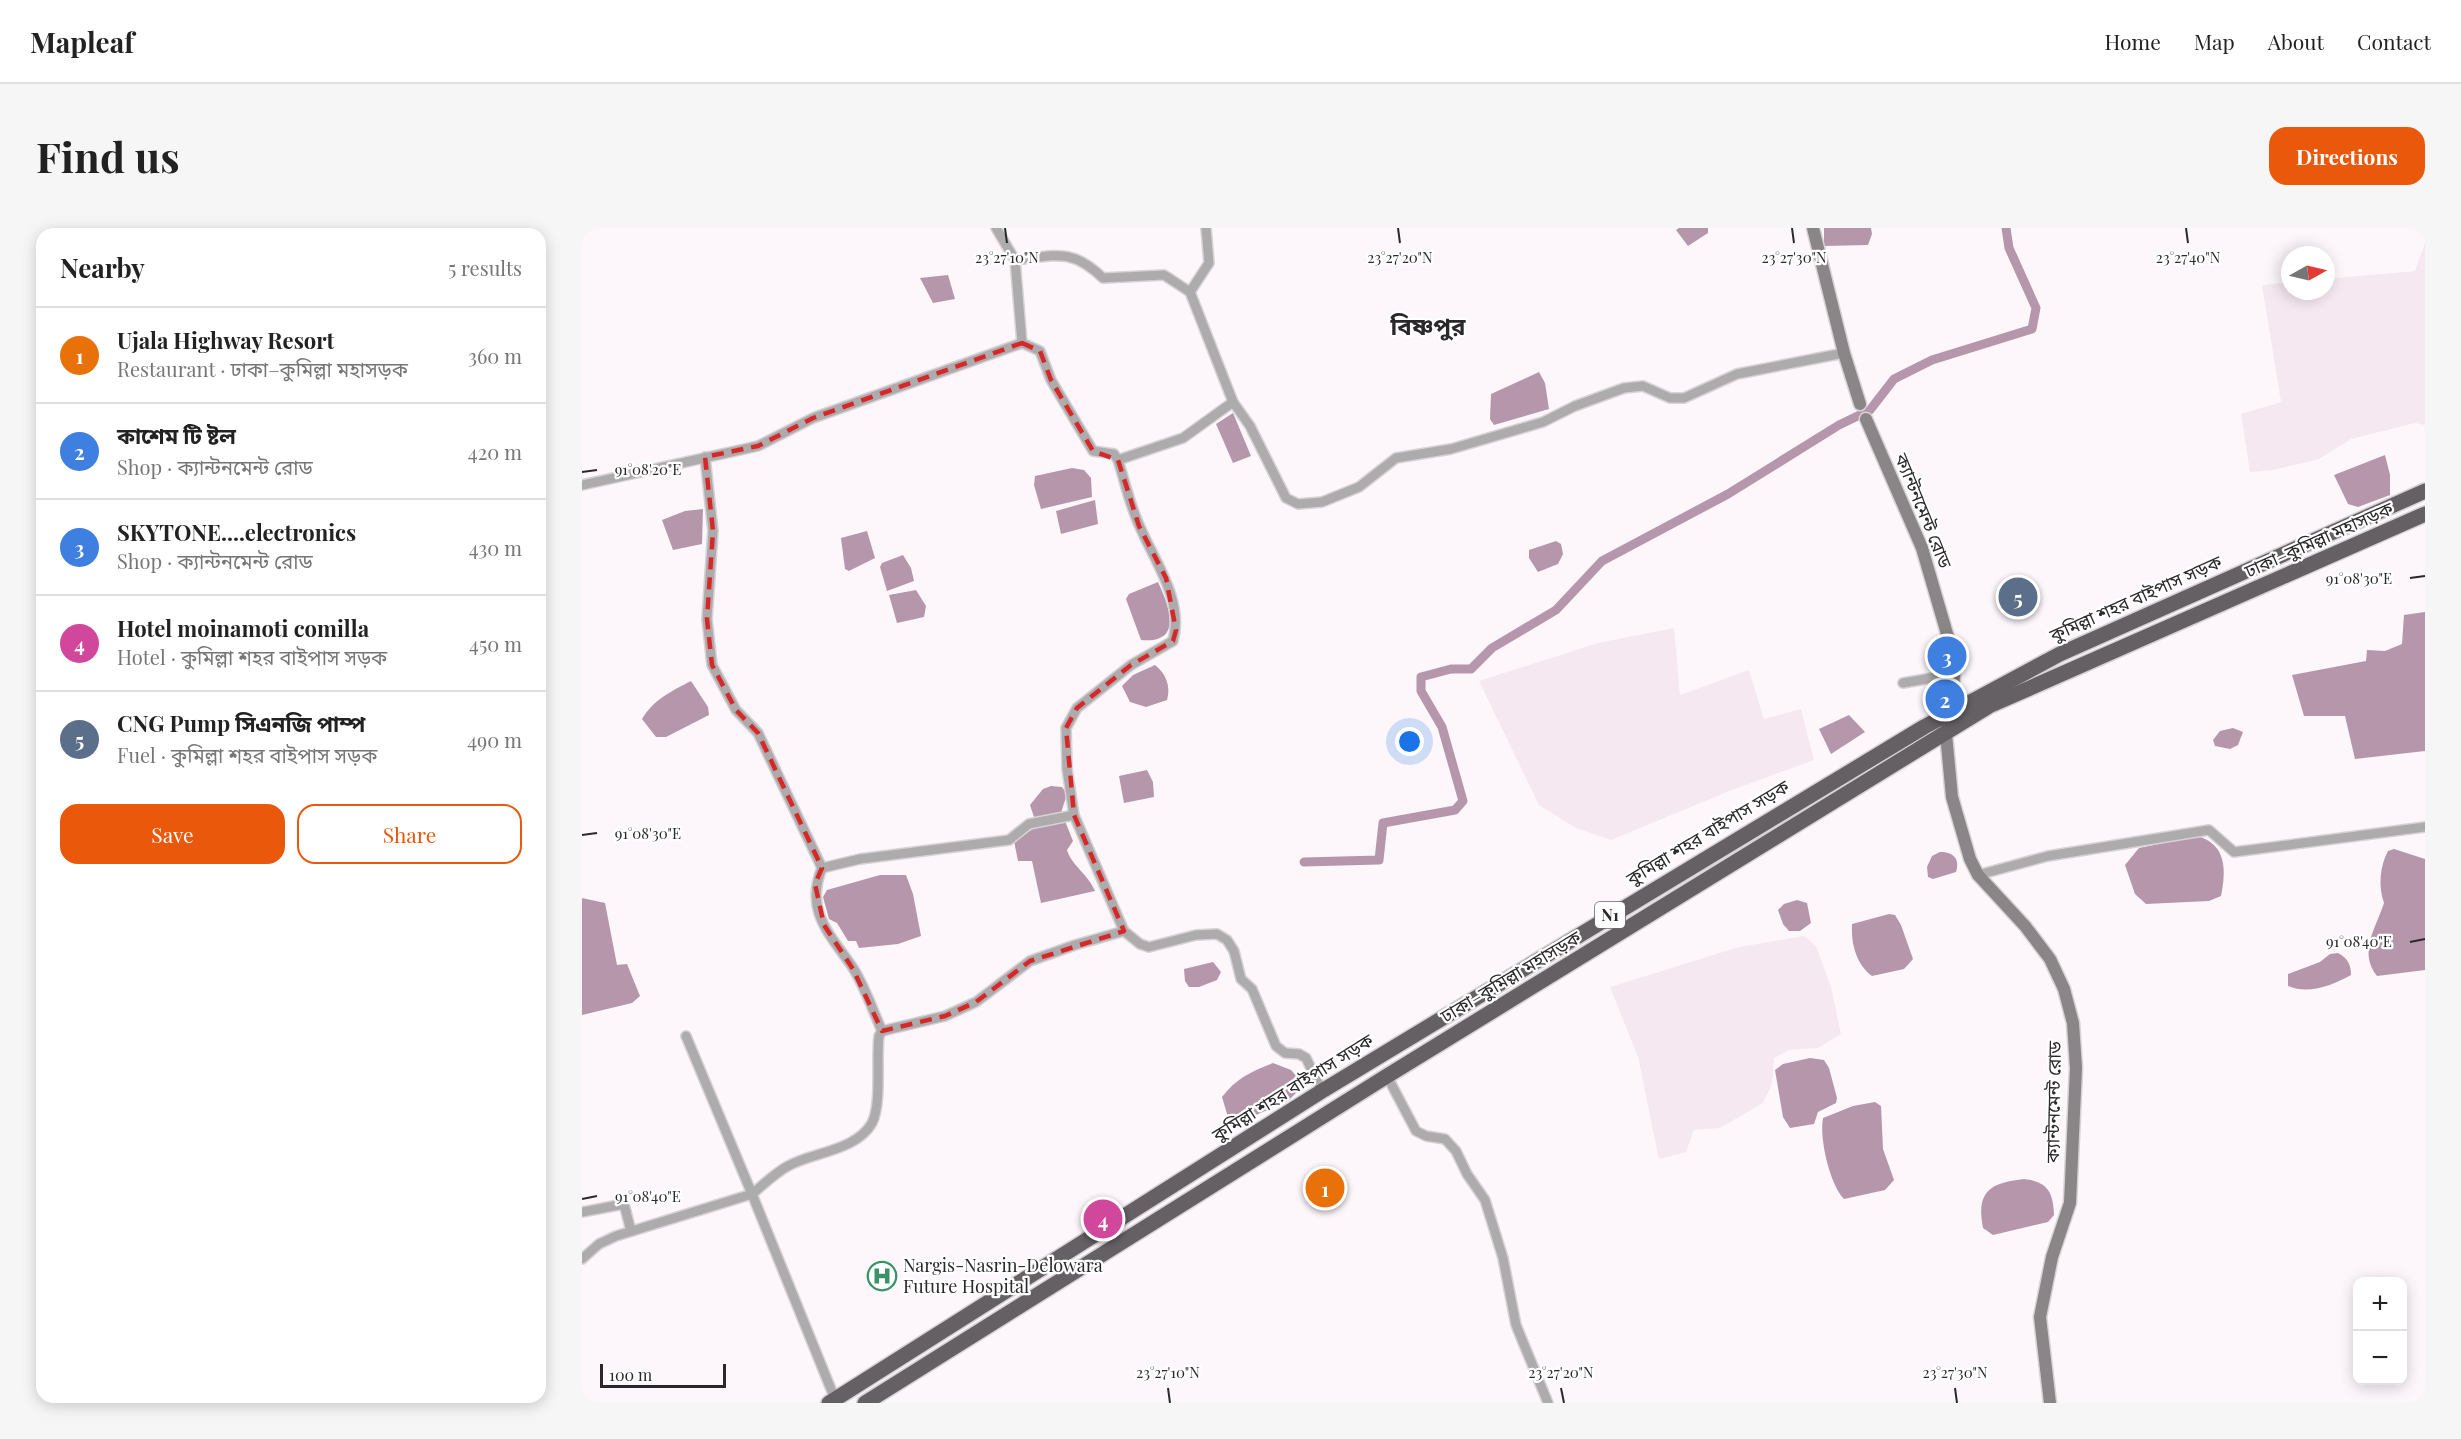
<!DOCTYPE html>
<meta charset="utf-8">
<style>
:root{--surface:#fff;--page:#f6f6f6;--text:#222;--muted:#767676;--line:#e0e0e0;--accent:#ea580c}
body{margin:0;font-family:"Playfair Display","Noto Sans Bengali",serif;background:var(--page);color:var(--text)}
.controls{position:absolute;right:18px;bottom:18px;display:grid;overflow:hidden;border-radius:12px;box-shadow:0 3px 15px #0003}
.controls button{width:54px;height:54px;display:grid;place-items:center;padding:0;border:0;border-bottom:2px solid var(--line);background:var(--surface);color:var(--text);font:30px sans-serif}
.compass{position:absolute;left:1699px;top:18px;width:54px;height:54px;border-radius:50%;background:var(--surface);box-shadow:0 3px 15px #0003;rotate:82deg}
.scale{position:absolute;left:18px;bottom:15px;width:126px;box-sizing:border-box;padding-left:6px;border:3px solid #2a282a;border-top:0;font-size:16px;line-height:21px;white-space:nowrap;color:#2a282a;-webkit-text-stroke:4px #fff;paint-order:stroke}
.you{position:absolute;left:828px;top:514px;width:21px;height:21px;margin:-15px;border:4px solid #fff;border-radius:50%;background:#1a73e8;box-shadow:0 0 0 9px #1a73e833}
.badge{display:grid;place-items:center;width:39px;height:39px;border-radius:50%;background:var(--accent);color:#fff;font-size:20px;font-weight:700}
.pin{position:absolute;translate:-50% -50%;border:3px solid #fff;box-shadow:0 2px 6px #0006}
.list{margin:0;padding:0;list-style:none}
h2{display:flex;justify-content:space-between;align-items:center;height:78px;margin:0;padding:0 24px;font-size:26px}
h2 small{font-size:20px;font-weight:400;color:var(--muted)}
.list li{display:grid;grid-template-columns:39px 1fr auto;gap:18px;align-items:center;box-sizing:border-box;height:96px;padding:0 24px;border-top:2px solid var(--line)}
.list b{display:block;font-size:22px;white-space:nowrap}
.list p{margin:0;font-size:20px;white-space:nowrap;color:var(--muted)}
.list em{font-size:20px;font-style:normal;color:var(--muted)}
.actions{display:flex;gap:12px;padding:18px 24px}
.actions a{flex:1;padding:14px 0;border:2px solid var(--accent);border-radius:18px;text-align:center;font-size:21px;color:var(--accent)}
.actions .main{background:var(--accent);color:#fff}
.map{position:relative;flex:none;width:1843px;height:1175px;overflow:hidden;border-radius:18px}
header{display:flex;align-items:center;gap:36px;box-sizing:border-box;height:84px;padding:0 30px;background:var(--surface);border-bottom:2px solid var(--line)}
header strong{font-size:28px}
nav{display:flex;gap:33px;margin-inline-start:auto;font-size:21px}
.intro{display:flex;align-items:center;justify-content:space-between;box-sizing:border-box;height:144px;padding:0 36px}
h1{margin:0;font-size:42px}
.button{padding:15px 27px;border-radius:18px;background:var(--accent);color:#fff;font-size:21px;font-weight:700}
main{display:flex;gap:36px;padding:0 36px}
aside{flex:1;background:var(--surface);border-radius:18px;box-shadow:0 3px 15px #0003}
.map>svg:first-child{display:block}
.built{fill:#f5e8f0}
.water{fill:#b596ab}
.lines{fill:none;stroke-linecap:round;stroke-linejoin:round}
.canal{stroke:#b596ab;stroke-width:9}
.minor-casing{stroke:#d7d2d5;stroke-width:12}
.secondary-casing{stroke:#d7d2d5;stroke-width:15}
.trunk-casing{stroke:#d7d2d5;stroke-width:18}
.minor{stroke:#aeabad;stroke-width:9}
.secondary{stroke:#8a8688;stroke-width:12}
.trunk{stroke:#656063;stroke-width:15}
.marked{fill:none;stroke:#d62828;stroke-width:4.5;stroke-dasharray:12 8;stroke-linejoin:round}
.ticks{fill:none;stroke:#2a282a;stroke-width:2}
.labels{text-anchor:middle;stroke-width:4.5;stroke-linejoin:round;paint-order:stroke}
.shield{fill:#fff;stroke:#6a686a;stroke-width:1.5}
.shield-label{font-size:16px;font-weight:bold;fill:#2a282a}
.street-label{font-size:18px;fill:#2a282a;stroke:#fff}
.poi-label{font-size:18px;fill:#2a282a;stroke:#fff;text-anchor:start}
.district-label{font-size:24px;font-weight:bold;fill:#2a282a;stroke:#fff}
.ticks-label{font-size:15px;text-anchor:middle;fill:#2a282a;stroke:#fff;stroke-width:4.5;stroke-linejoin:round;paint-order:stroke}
</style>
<header>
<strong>Mapleaf</strong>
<nav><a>Home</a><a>Map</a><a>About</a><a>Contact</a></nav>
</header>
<div class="intro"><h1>Find us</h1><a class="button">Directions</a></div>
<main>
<aside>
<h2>Nearby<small>5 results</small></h2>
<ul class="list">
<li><span class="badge" style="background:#e8710a">1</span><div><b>Ujala Highway Resort</b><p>Restaurant · ঢাকা–কুমিল্লা মহাসড়ক</p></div><em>360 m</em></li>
<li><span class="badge" style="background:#3f7fe0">2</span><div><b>কাশেম টি ষ্টল</b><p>Shop · ক্যান্টনমেন্ট রোড</p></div><em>420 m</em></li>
<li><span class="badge" style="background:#3f7fe0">3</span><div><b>SKYTONE....electronics</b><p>Shop · ক্যান্টনমেন্ট রোড</p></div><em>430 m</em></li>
<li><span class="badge" style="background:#d1479c">4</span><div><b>Hotel moinamoti comilla</b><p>Hotel · কুমিল্লা শহর বাইপাস সড়ক</p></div><em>450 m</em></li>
<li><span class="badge" style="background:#5c6f8a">5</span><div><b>CNG Pump সিএনজি পাম্প</b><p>Fuel · কুমিল্লা শহর বাইপাস সড়ক</p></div><em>490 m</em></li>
</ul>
<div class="actions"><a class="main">Save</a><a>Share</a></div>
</aside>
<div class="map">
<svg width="1843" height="1175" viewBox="0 0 1843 1175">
<rect width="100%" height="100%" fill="#fdf7fb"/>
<g class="built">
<path d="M1843 15V197L1833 195 1769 211 1737 231 1691 242 1668 244 1659 186 1699 174 1680 57 1708 54V63H1744V51L1833 43Z"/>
<path d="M1092 400 1098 467 1167 442 1182 491 1219 481 1232 532 1145 564 1029 612 994 600 957 577 897 453 1016 415Z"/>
<path d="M1222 708 1234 718 1249 759 1259 806 1236 820 1206 822 1192 830 1190 856 1181 875 1138 900 1112 902 1104 924 1077 931 1056 829 1028 759 1157 719Z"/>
</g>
<g class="water">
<path d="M1097 0H1126V5L1106 18 1094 2Z"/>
<path d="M1242 0H1289L1290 6 1286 17 1242 18Z"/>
<path d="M366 47 373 71 351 75 338 50Z"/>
<path d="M957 144 963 155 967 181 912 197 908 191 909 166Z"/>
<path d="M651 185 669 228 651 235 634 196Z"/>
<path d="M1803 227 1808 247V267L1776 279 1766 276 1752 247Z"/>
<path d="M490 240 502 242 509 250 510 269 459 281 452 257 453 248Z"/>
<path d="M513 272 516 296 479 306 474 283Z"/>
<path d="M121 281 120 316 91 322 80 292 103 283Z"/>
<path d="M285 303 293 330 267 343 263 341 259 310Z"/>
<path d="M974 313 979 316 981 326 976 336 956 344 947 330V322Z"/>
<path d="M321 327 329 340 332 353 305 363 298 339 300 335Z"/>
<path d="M576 354C587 378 602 416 559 412L544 371 547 366Z"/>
<path d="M334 362 344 378 342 389 315 395 307 367Z"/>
<path d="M1843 384V523L1773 531 1763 488H1722L1710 447 1784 433 1785 422 1803 423 1820 416 1822 387Z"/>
<path d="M573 437C584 446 589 458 585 472L564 479 548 474 540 458 551 447Z"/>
<path d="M109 453 126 479 127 487 84 509H74L60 491C72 471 90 463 109 453Z"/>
<path d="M1267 487 1283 504 1249 526 1237 501Z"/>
<path d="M1651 500 1661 504 1656 517 1648 521 1633 518 1631 512 1638 503Z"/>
<path d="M565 542 571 554 572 569 542 575 537 548Z"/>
<path d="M469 558 480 559 485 566 479 585 452 589 448 577 461 561Z"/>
<path d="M483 593 491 613 485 622C490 638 506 646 513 663L459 675 450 633H436L432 613 457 597Z"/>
<path d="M1616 608C1645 617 1644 643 1639 668L1627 673 1564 676 1553 666 1543 637 1557 620Z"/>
<path d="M1812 621 1843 631V742L1795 748C1776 724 1794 700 1802 675 1796 658 1798 638 1806 623Z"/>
<path d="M1358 624C1372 624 1378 631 1374 644L1351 651 1346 649 1345 639 1350 628Z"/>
<path d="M298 647H324L331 666 339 708 316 716 277 720 274 713H266L255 695 247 691 241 669 245 662Z"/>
<path d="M0 670 23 675 35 737 45 736 58 768 50 775 0 787Z"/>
<path d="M1215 672 1225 675 1229 695 1218 703H1207L1201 696 1196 682 1202 676Z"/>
<path d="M1307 686 1313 687 1319 697 1331 731 1322 741 1290 748C1274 736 1269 716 1270 696Z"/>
<path d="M1756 725C1766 730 1769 737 1769 747 1751 757 1727 767 1706 758V746L1738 734 1748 726Z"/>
<path d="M631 734 639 744 635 752 617 759H607L603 753 602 741Z"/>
<path d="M1228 830 1242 832 1247 840 1255 870 1254 875 1236 884 1232 896 1208 900 1201 889 1193 842 1201 836Z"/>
<path d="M691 835 709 842 717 851 716 863 706 873 660 893 646 889 640 869C653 851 670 843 691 835Z"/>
<path d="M1293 874 1299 878 1301 921 1312 952 1303 962 1262 971C1248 957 1237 910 1241 890L1271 878Z"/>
<path d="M1442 951C1466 954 1471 964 1472 987L1466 994 1411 1007 1401 1000C1394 964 1407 955 1442 951Z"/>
</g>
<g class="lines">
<path class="canal" d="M722 634 797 632 801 595 873 582 881 573 860 499 839 463V449L869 441H889L910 420 974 382 1020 333 1146 266 1257 197 1288 182 1312 151 1350 132 1450 101 1454 80 1427 20 1424 0"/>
<g class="minor-casing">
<g id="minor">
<path d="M414 0 433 32 440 115"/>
<path d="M624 0 627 35 608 64 651 174 668 198 704 270 716 276 740 274 777 259 814 230 869 221 961 194 993 178 1042 160 1061 158 1088 170H1102L1155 146 1262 125"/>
<path d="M433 32C473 28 489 19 521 50L582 47 608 64"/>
<path d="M123 229 131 303 125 391 130 437 154 482 176 505 240 640C222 684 249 707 271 740 283 759 291 783 300 803"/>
<path d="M536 232 601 210 651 174"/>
<path d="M0 257 176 218 231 190 440 115 458 123 469 152 511 223 532 226 536 232C543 254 548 278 558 299 573 334 602 373 591 413L549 437 495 480 484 500 485 541 492 587 542 703 558 716 567 719 614 707 635 706 645 712 652 723 659 751 670 761 694 818 703 825 717 826 724 830 740 863"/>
<path d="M1321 455 1372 446"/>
<path d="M240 640 278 631 427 612 447 596 492 587"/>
<path d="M1396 647 1466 628 1627 602 1652 624 1843 599"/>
<path d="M104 808 170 966C181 957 193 945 206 938 231 924 274 923 290 895 300 875 294 831 297 808L300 803 363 788 394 774 448 733 493 717 542 703"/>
<path d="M805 848 834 903 844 908 863 911 874 923 885 946 903 972 921 1030 934 1097 966 1175"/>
<path d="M0 984 42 976 49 1003"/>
<path d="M0 1031 17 1016 34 1008 170 966 253 1171"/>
</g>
</g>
<g class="secondary-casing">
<g id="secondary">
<path d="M1231 0 1262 125 1278 176"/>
<path d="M1284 191 1340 320 1368 416 1372 446 1370 483 1364 506 1370 569 1388 631 1396 647 1443 698 1468 731 1482 761 1491 795 1494 840 1488 975 1470 1029 1458 1089 1468 1175"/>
</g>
</g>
<g class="trunk-casing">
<g id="trunk">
<path d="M247 1175 740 863 1342 499 1478 426 1843 263"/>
<path d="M283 1175 805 848 1407 478 1843 286"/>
</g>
</g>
<use href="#minor" class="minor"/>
<use href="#secondary" class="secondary"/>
<use href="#trunk" class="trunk"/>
</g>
<path class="marked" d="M440 115 458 123 469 152 511 223 536 232 557 298 584 350 594 402 591 413 549 437 495 480 484 500 492 587 542 703 448 733 394 774 363 788 300 803 271 741 242 697 233 656 240 640 176 505 154 482 130 437 125 391 131 303 123 229 176 218 231 190Z"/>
<path class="ticks" d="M423 0 425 15M816 0 818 15M1210 0 1212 15M1604 0 1606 15M0 244 15 242M1828 350 1843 348M0 607 15 605M1828 714 1843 711M0 971 15 968M586 1160 588 1175M979 1160 982 1175M1373 1160 1375 1175"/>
<defs>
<g id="hospital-ring" transform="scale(1.5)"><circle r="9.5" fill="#fff" stroke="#3b9266" stroke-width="1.5"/><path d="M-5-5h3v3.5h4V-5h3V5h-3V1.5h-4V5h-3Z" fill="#3b9266"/></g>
</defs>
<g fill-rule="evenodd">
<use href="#hospital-ring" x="300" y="1048"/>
</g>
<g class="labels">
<rect class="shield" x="1013" y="674" width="30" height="26" rx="4.5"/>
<g class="shield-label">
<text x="1028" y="693">N1</text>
</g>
<g class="street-label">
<text transform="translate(1341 283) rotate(68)" y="6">ক্যান্টনমেন্ট রোড</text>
<text transform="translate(1737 312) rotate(-24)" y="6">ঢাকা–কুমিল্লা মহাসড়ক</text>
<text transform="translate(1554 371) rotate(-24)" y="6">কুমিল্লা শহর বাইপাস সড়ক</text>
<text transform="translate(1126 605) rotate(-31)" y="6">কুমিল্লা শহর বাইপাস সড়ক</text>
<text transform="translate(929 749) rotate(-31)" y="6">ঢাকা–কুমিল্লা মহাসড়ক</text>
<text transform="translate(711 860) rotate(-32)" y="6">কুমিল্লা শহর বাইপাস সড়ক</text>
<text transform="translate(1472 874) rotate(-89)" y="6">ক্যান্টনমেন্ট রোড</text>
</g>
<g class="poi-label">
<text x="321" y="1044">Nargis-Nasrin-Delowara<tspan x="321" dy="21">Future Hospital</tspan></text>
</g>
<g class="district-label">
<text x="846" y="107">বিষ্ণপুর</text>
</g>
</g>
<g class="ticks-label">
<text x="425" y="35">23°27'10"N</text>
<text x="818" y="35">23°27'20"N</text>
<text x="1212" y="35">23°27'30"N</text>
<text x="1606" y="35">23°27'40"N</text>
<text x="66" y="247">91°08'20"E</text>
<text x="1777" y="356">91°08'30"E</text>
<text x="66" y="611">91°08'30"E</text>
<text x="1777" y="719">91°08'40"E</text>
<text x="66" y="974">91°08'40"E</text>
<text x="586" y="1150">23°27'10"N</text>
<text x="979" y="1150">23°27'20"N</text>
<text x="1373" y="1150">23°27'30"N</text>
</g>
</svg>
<div class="controls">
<button>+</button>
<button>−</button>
</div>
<svg class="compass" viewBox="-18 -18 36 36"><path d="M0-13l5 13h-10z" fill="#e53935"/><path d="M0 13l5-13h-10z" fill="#767676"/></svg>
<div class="scale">100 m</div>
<div class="you"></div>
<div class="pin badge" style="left:743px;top:960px;background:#e8710a">1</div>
<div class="pin badge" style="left:1363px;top:471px;background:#3f7fe0">2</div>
<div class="pin badge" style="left:1365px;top:428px;background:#3f7fe0">3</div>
<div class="pin badge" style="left:521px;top:991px;background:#d1479c">4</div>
<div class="pin badge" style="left:1436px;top:369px;background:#5c6f8a">5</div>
</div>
</main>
